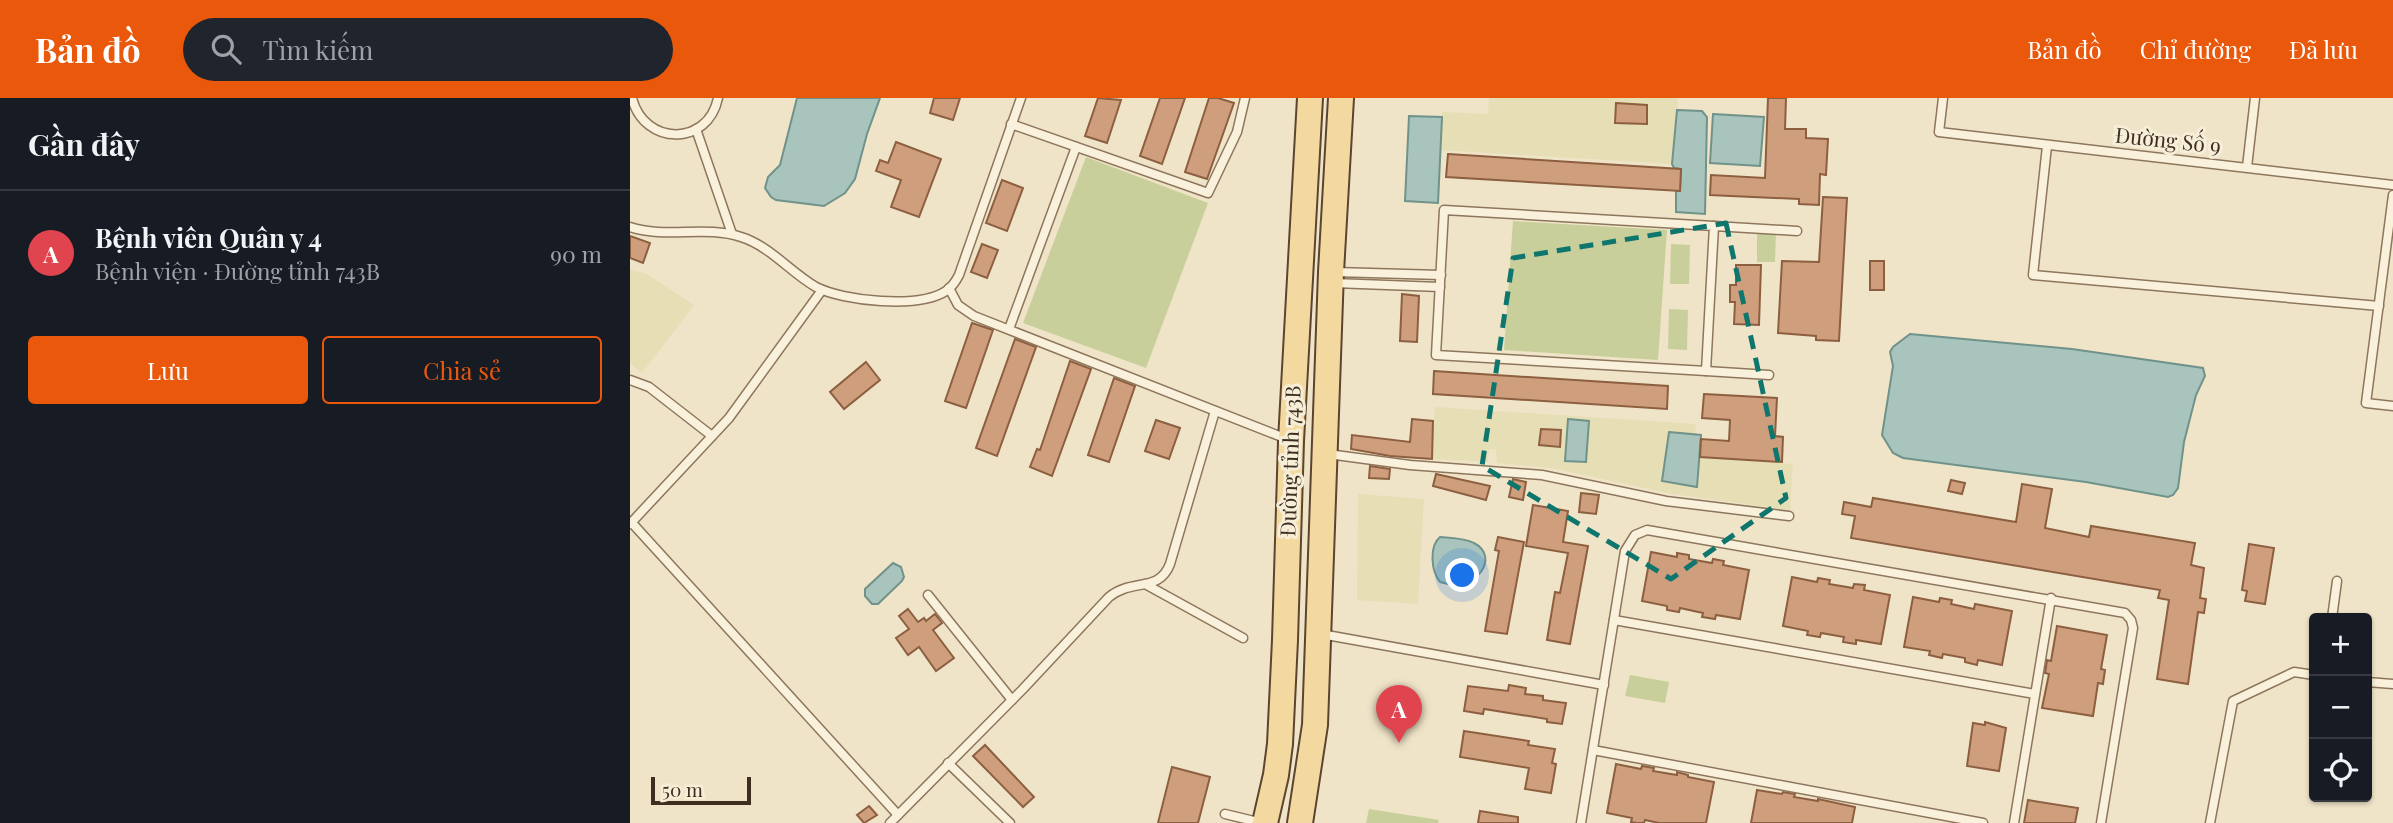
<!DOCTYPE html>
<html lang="vi">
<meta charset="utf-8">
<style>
:root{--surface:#171b24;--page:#20242c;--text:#f1f3f6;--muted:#9ea1a6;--line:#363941;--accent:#ea580c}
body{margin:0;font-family:"Playfair Display",serif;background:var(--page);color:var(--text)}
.controls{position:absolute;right:21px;bottom:21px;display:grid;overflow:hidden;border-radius:7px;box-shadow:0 2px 5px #0004}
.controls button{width:63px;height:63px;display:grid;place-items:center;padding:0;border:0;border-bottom:2px solid var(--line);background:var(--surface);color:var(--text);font:35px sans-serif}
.scale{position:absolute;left:21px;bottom:18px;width:100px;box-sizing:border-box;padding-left:7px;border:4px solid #3d2e20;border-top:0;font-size:19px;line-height:24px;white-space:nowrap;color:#3d2e20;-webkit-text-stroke:5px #f7eed8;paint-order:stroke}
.you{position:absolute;left:833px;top:478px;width:24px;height:24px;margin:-18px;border:5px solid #fff;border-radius:50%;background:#1a73e8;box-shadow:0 0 0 10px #1a73e833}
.badge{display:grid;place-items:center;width:46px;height:46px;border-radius:50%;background:var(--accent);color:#fff;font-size:23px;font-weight:700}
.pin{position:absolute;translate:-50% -58px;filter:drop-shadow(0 2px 4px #0008)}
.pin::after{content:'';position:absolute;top:37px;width:24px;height:21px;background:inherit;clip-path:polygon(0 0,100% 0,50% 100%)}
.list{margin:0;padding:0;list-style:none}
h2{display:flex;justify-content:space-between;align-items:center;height:91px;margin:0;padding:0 28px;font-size:30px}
h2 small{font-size:23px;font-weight:400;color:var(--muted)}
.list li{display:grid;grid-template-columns:46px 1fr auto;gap:21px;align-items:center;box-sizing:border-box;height:126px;padding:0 28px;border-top:2px solid var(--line)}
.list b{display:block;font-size:26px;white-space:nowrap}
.list p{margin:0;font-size:23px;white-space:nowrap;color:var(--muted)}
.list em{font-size:23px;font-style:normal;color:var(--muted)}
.actions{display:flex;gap:14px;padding:21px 28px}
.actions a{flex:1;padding:16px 0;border:2px solid var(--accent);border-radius:7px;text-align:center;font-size:24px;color:var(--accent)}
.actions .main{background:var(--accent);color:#fff}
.icon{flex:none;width:38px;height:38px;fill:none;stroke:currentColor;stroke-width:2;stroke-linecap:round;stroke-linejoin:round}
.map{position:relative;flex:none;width:1763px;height:725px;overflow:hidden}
header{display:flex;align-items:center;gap:42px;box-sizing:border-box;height:98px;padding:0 35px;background:var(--accent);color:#fff}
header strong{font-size:33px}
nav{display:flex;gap:38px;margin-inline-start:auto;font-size:24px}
.search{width:490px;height:63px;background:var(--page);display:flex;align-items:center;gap:18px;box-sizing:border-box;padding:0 24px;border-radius:38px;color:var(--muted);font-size:26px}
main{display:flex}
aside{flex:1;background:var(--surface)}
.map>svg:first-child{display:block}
.farmland{fill:#e6deb5}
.green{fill:#c9cf9b}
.water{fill:#a9c4bc;stroke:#6f938a;stroke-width:2}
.building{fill:#cf9f7d;stroke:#8d5f41;stroke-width:2}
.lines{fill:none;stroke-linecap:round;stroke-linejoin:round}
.service-casing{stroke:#8d765c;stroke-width:11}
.primary-casing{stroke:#5b4430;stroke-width:28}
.service{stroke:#faf1dc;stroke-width:8}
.primary{stroke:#f3d9a0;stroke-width:24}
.marked{fill:none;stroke:#0f766e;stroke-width:5;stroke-dasharray:14 9;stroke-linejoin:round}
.labels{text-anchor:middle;stroke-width:6;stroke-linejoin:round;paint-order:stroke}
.street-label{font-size:21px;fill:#3d2e20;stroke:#f7eed8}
</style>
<header>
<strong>Bản đồ</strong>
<div class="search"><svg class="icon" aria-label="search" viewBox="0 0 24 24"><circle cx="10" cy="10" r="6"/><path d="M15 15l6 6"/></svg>Tìm kiếm</div>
<nav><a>Bản đồ</a><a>Chỉ đường</a><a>Đã lưu</a></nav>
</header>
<main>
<aside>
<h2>Gần đây<small></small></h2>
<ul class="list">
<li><span class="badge" style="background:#e0444e">A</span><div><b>Bệnh viên Quân y 4</b><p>Bệnh viện · Đường tỉnh 743B</p></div><em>90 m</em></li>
</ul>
<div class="actions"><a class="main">Lưu</a><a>Chia sẻ</a></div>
</aside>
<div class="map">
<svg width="1763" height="725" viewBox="0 0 1763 725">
<rect width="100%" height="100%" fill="#f0e4c8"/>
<g class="farmland">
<path d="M859 0H1048L1042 66 811 52 812 14 858 16Z"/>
<path d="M0 172 15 175 64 207 12 275 0 265Z"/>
<path d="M805 309 1066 326 1065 337 1039 334 1038 347 1067 389 1070 359 1163 366 1160 412 1042 396 921 370 867 365 866 351H859L858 364 802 361V340Z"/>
<path d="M728 396 794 401 788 506 727 502Z"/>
</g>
<g class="green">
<path d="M456 59 578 105 516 270 393 225Z"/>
<path d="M883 123 1037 132 1028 262 874 252Z"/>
<path d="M1127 133 1146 134 1145 164H1127Z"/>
<path d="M1041 146 1060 147 1059 186H1040Z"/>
<path d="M1039 211 1058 212 1057 252 1038 251Z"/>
<path d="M1000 577 1039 584 1035 605 995 598Z"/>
<path d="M739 711 809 722 808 725H736Z"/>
</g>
<g class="water">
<path d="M167 0H250L237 36 225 81 215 95 194 108 146 102 141 99 135 90 138 79 150 67Z"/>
<path d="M1047 12 1072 13 1077 19 1075 116 1046 114V93H1050L1051 71 1044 70 1042 66Z"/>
<path d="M1083 16 1134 19 1130 68 1080 65Z"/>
<path d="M779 18 812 19 808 105 775 103Z"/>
<path d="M1280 236 1442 251 1573 270 1575 278 1566 297 1554 344 1548 390 1543 397 1538 399 1456 384 1273 360 1263 355 1252 337 1263 268 1260 254 1263 249Z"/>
<path d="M938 321 959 323 956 364 935 363Z"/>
<path d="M1039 334 1071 337 1067 389 1032 383Z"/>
<path d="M810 439C821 440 835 440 844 445 871 459 846 496 810 484 801 473 799 448 810 439Z"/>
<path d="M263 465 271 469 274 479 272 483 248 506H242L235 498V491Z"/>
</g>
<g class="building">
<path d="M304 0H330L323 22 300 15Z"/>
<path d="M468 0 491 2 477 45 455 38Z"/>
<path d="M530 0H555L532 66 510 58Z"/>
<path d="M579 0H588L604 5 577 81 555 74Z"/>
<path d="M1138 0H1156L1155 31H1176V40L1198 41 1196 77 1190 76 1189 107 1169 106V101L1080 97 1081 77 1135 80Z"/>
<path d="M986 5 1017 7V26L985 25Z"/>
<path d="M266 44 311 61 289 119 261 109 271 82 246 73 250 62 258 65Z"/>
<path d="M818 56 1051 71 1050 93 816 79Z"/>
<path d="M372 82 393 90 377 133 356 125Z"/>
<path d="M1193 99 1217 100 1209 243 1186 242V238L1148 235 1152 163 1189 164Z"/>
<path d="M0 138 20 145 13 165 0 160Z"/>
<path d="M352 146 368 152 357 180 341 174Z"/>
<rect x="1240" y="163" width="14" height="29"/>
<path d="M1106 167H1131L1129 227 1104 226 1105 204H1100V187H1106Z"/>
<path d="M772 196 789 198 787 244 770 243Z"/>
<path d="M342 225 363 232 336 310 315 303Z"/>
<path d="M385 241 406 249 367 358 346 350Z"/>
<path d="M440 263 461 271 422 378 400 369 407 351 410 352Z"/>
<path d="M236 264 250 282 214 311 200 294Z"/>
<path d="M804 273 1038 288 1037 311 803 296Z"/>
<path d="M484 280 505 288 479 364 458 357Z"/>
<path d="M1074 296 1147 300 1145 338 1153 339 1152 364 1070 359 1071 341 1099 343 1100 322 1072 320Z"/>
<path d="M782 321 803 323 802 361 760 358 721 351 722 337 780 344Z"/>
<path d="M526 322 550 330 539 361 515 353Z"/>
<path d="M911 331 931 332 930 349 909 347Z"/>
<path d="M740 368 760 371 759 381 739 380Z"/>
<path d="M806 376 860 388 856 402 803 388Z"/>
<path d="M883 381 896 384 893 402 879 399Z"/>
<path d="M1321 382 1335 385 1332 396 1318 393Z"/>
<path d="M1392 386 1422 391 1415 430 1459 439 1461 428 1565 445 1561 467 1574 470 1570 500 1576 501 1574 515 1568 514 1558 586 1527 581 1539 502 1528 500 1530 492 1221 440 1225 418 1212 416 1214 404 1241 409 1243 400 1386 424Z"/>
<path d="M951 395 969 397 966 416 949 414Z"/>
<path d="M903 407 938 413 933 444 958 448 940 546 917 542 925 494 930 495 938 455 896 448Z"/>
<path d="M868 439 894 444 877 536 855 533 869 453 865 452Z"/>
<path d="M1619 446 1644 450 1635 506 1615 503 1617 493 1612 492Z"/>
<path d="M1021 454 1047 459V455L1059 457V461L1082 465 1083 461 1094 463 1093 467 1119 472 1110 521 1086 517 1085 521 1072 519 1073 515 1050 510 1049 514 1037 512V508L1012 503Z"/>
<path d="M1162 479 1187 484 1188 480 1200 482 1199 486 1223 490 1224 486 1235 487 1234 492 1260 497 1251 546 1226 542V546L1213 544 1214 539 1191 535 1190 539 1177 537 1178 533 1153 528Z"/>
<path d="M1283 499 1309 504 1310 500 1322 502 1321 506 1344 511 1345 506 1382 513 1372 567 1348 562 1347 567 1335 564V560L1313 556 1312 560 1299 557 1300 553 1274 549Z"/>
<path d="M278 511 288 524 294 520 296 523 305 516 312 525 303 532 324 560 306 573 289 549 278 557 266 540 279 531 269 518Z"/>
<path d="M1427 528 1477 537 1471 571 1475 572 1473 586 1468 585 1463 618 1412 610 1419 576 1415 575 1417 562 1421 563Z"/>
<path d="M879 587 896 590 895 596 913 598V602L936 605 932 626 917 624V621L854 611 853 616 834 613 838 588 878 593Z"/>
<path d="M1355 624 1376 630 1369 673 1337 668 1343 625 1355 627Z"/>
<path d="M834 633 899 643 898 647 925 651 922 665 926 666 921 695 895 691 899 670 830 659Z"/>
<path d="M355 647 404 699 393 709 343 658Z"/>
<path d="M986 666 1011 671 1012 668 1024 670 1023 673 1047 677V674L1058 677V679L1084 684 1076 725H1029L1015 722 1014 725H1007L1001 724 1002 720 977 715Z"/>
<path d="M542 669 580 679 568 725H528Z"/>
<path d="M1127 692 1152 696 1153 694 1165 696 1164 699 1188 703V701L1225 709 1222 725H1121Z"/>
<path d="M1398 702 1448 710 1445 725H1394Z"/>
<path d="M239 708 247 717 234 725 227 717Z"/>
<path d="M850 713 888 719V725H848Z"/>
</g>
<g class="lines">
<g class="service-casing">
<g id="service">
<path d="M2 0C14 48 78 49 88 0"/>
<path d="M1313 0 1309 34 1763 87"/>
<path d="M381 26 578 95 607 34 615 0"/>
<path d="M66 31 102 136"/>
<path d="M1417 48 1403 177 1749 208"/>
<path d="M1617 69 1625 0"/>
<path d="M1763 97 1736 305 1763 308"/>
<path d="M814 112 1084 128 1076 273 806 257Z"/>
<path d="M1084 128 1167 133"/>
<path d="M0 129C36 141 75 127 111 139 140 148 160 174 186 189 213 203 289 211 316 193 322 189 326 183 329 177L391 0"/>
<path d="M705 174 811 177"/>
<path d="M704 185 810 189"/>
<path d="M319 190 328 207 344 218 657 341"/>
<path d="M379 231 446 49"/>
<path d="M1076 273 1139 277"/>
<path d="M0 282 19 289 82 338"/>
<path d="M698 356 780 367 912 377 1036 403 1159 418"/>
<path d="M2 425 268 717"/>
<path d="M0 426 99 320 192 192"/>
<path d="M515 486 613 540"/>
<path d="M298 497 382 602"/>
<path d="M1702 520 1707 483"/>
<path d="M984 522 1405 596"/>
<path d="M691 536 974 587"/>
<path d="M1737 584 1763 586"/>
<path d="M963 652 1353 725"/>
<path d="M318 665 380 725"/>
<path d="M595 716 632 725"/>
<path d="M260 725 392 592 479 499C502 480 529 495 540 466L585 313"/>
<path d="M951 725 995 453 1005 437 1017 432 1495 515 1501 522 1503 530 1471 725"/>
<path d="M1384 725 1421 500"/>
<path d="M1580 725 1603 603 1664 574 1684 577"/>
</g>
</g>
<g class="primary-casing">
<g id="primary">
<path d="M635 725 646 677 650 646 655 542 661 343 680 0"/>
<path d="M670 725 685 627 701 174 711 0"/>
</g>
</g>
<use href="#service" class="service"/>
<use href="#primary" class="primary"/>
</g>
<path class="marked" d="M1096 125 1156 400 1041 481 852 368 883 160Z"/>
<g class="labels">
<g class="street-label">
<text transform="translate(1538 43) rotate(6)" y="7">Đường Số 9</text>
<text transform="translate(661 363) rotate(-88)" y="7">Đường tỉnh 743B</text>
</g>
</g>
</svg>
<div class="controls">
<button>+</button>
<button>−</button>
<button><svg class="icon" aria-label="locate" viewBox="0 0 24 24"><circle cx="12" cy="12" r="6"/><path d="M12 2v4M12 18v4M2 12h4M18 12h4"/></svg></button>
</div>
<div class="scale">50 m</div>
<div class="you"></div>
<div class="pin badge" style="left:769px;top:645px;background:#e0444e">A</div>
</div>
</main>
